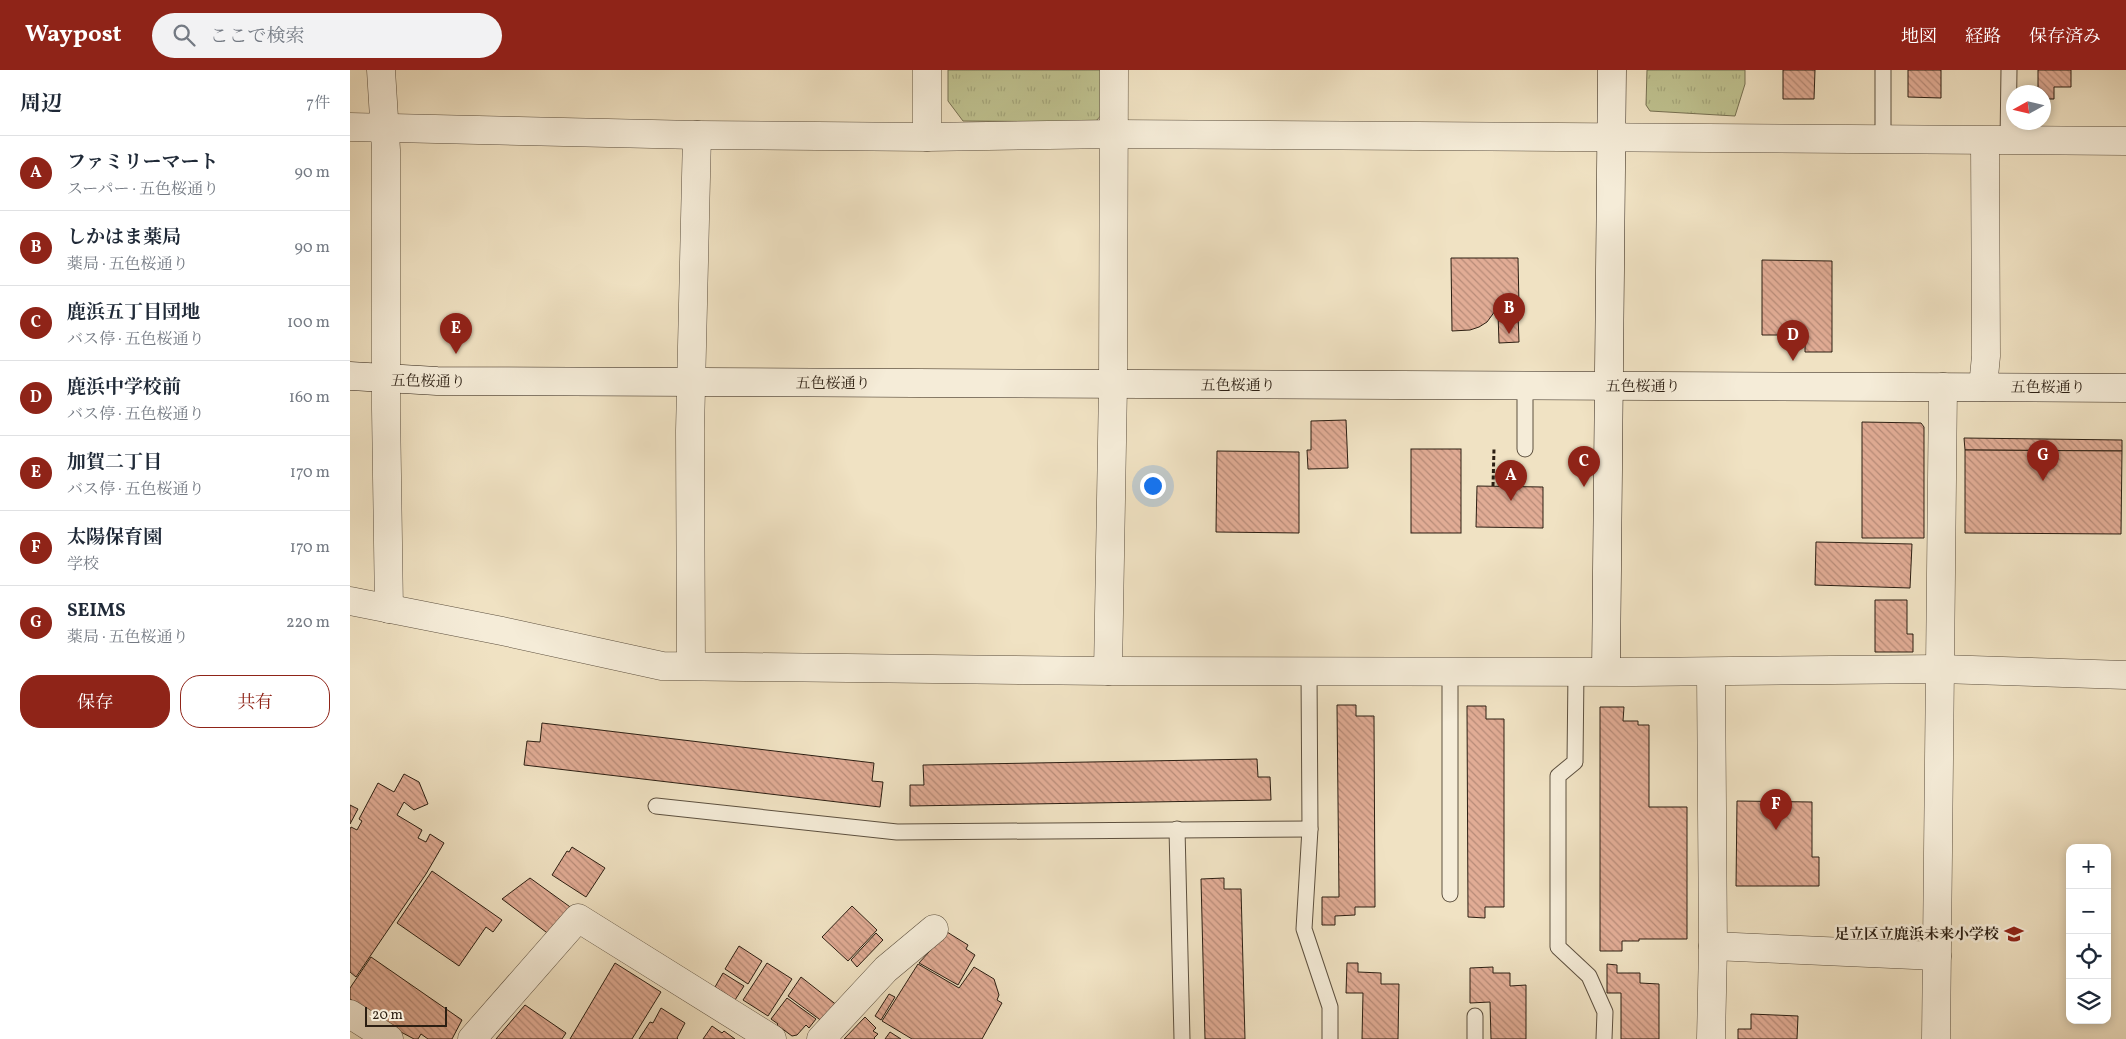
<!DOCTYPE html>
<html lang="ja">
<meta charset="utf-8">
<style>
:root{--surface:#fff;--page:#f2f2f3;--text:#1f2937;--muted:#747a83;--line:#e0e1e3;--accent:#8f2418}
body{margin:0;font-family:Vollkorn,"Noto Serif JP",serif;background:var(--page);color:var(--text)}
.controls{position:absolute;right:15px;bottom:15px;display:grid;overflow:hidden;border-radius:10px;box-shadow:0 2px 8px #0003}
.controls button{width:45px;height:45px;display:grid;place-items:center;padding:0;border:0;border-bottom:1px solid var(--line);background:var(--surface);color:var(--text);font:25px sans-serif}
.compass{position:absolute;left:1656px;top:15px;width:45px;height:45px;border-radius:50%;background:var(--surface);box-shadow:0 2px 8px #0003;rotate:262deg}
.scale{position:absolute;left:15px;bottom:12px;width:82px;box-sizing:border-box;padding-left:5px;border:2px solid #2c1f13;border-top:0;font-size:14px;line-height:18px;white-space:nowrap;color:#2c1f13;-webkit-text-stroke:4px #f5ecd8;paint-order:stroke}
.you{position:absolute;left:802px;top:415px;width:18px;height:18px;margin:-12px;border:4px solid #fff;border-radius:50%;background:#1a73e8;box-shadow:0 0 0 8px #1a73e833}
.badge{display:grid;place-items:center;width:32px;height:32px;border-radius:50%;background:var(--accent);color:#fff;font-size:16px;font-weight:700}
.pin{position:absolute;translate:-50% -41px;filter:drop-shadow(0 1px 2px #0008)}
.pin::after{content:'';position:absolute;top:26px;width:18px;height:15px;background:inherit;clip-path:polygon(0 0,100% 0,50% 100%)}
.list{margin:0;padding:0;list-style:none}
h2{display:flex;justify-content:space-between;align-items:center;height:65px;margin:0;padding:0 20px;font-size:21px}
h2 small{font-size:16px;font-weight:400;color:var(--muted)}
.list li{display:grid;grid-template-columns:32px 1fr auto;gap:15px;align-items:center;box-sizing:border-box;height:75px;padding:0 20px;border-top:1px solid var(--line)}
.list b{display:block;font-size:19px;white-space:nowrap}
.list p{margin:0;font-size:16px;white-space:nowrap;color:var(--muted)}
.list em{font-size:16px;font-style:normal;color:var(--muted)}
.actions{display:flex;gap:10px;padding:15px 20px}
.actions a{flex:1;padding:11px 0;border:1px solid var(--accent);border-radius:20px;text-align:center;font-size:18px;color:var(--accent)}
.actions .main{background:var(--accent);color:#fff}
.icon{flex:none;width:28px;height:28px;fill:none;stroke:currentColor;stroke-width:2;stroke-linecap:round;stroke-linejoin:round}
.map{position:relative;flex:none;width:1776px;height:969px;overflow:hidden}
header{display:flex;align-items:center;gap:30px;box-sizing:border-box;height:70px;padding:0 25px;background:var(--accent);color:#fff}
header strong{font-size:24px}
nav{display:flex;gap:28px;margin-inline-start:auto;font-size:18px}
.search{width:350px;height:45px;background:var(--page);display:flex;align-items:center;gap:12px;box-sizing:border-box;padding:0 18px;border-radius:28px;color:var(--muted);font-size:19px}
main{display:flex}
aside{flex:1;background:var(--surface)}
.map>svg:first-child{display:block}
.grass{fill:url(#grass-tufts);stroke:#767052}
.building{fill:url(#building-back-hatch);stroke:#2c1f13}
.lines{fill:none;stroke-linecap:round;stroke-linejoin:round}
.lane-casing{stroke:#5d503f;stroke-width:17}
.street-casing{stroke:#5d503f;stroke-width:29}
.secondary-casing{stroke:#2c1f13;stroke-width:29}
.path{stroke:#2c1f13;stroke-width:3;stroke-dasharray:4 2.5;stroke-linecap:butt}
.lane{stroke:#f5ecd8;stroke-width:15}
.street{stroke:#f5ecd8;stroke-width:28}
.secondary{stroke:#f5ecd8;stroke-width:28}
.labels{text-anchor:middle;stroke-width:5;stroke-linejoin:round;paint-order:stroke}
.street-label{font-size:15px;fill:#2c1f13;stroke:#f5ecd8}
.poi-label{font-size:15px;font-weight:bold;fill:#2c1f13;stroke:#f5ecd8;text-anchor:end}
</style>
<header>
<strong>Waypost</strong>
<div class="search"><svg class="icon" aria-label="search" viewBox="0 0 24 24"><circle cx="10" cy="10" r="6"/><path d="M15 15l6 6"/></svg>ここで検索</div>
<nav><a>地図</a><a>経路</a><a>保存済み</a></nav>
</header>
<main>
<aside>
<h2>周辺<small>7件</small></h2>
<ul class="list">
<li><span class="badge">A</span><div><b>ファミリーマート</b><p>スーパー · 五色桜通り</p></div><em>90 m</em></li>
<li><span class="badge">B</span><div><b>しかはま薬局</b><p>薬局 · 五色桜通り</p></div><em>90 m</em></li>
<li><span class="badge">C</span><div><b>鹿浜五丁目団地</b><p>バス停 · 五色桜通り</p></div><em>100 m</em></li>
<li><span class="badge">D</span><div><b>鹿浜中学校前</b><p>バス停 · 五色桜通り</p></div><em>160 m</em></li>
<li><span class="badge">E</span><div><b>加賀二丁目</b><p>バス停 · 五色桜通り</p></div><em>170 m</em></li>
<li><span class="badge">F</span><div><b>太陽保育園</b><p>学校</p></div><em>170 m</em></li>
<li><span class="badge">G</span><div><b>SEIMS</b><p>薬局 · 五色桜通り</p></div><em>220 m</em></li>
</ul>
<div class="actions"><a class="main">保存</a><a>共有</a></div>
</aside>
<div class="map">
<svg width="1776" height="969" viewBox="0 0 1776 969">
<defs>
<pattern id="grass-tufts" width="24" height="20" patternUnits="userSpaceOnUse" patternTransform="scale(1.25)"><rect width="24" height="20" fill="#bfc290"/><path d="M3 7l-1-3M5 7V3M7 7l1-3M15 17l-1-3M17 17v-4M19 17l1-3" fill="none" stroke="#a4a67b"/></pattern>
<pattern id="building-back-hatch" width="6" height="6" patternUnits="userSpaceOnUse" patternTransform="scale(1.25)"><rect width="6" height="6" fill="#e1ac95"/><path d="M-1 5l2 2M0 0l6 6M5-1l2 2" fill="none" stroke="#b78b78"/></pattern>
</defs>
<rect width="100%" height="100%" fill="#f0e2c3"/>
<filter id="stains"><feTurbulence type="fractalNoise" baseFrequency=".004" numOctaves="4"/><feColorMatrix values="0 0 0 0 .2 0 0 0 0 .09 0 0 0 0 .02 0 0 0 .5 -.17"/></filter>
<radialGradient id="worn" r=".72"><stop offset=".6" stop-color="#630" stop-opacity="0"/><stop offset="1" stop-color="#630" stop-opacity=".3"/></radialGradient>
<g class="grass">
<path d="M598 0H755V41L745 52 613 51 598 31Z"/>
<path d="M1297 0H1395V14L1385 46 1300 41 1296 35Z"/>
</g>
<g class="building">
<path d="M1433 0H1465L1464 29H1433Z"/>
<path d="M1558 0H1591V28L1558 27Z"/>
<path d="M1688 0H1721V17H1704V29H1694V22H1688Z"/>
<path d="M1101 188H1168L1169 237H1148L1137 252 1129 257 1120 260 1102 261Z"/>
<path d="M1412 190 1482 191V282H1455V265H1412Z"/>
<path d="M1148 244H1168L1169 272 1149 273Z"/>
<path d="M996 350 998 398 958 399 957 380H961V351Z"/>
<path d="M1512 352 1571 353 1574 357V468H1512Z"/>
<path d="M1614 368 1772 370V381L1615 380Z"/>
<rect x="1061" y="379" width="50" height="84"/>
<path d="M1615 380 1772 381 1771 464 1615 463Z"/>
<path d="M867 381 949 382V463L866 462Z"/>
<path d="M1127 416 1193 417V458L1126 457Z"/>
<path d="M1466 472 1562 474 1560 518 1465 515Z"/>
<path d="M1525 530H1557V564H1563V582H1525Z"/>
<path d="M987 635H1006V646H1024L1025 837H1005V845L985 846V855H972V827H989Z"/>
<path d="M1117 636H1136V649H1154V837H1135V848L1118 847Z"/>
<path d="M1250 637H1274L1273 651H1288V655H1299V737H1337V869H1289V871H1272V881H1250Z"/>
<path d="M192 653 524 693 522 711 533 712 530 737 174 695 177 671 190 672Z"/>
<path d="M907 689 908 707H920L921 730 560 736V715H574L573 695Z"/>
<path d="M54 704 69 712 78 734 64 740 54 732 47 745 72 760 68 768 76 772 80 764 94 773 76 804 6 907 0 902V759L1 757 7 760 12 751 9 749 28 713 44 722Z"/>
<path d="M1387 731 1462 732V787H1469V816H1386Z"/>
<path d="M0 735 8 739 0 754Z"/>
<path d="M222 777 255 798 236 827 202 805 217 781 219 782Z"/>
<path d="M82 801 152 850 143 862 136 857 109 896 47 853Z"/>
<path d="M180 808 223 839 200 865 152 829Z"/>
<path d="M874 808V819H891L895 969H855L851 809Z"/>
<path d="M502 836 527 860 498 891 472 867Z"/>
<path d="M597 862 618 875 616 879 625 885 608 915 569 893Z"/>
<path d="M526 863 533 870 507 897 501 890Z"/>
<path d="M389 876 412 891 398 914 375 899Z"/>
<path d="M21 887 112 950 102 969H78L71 964 68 969H64L36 954 0 929V918Z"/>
<path d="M265 893 311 922 282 969H220Z"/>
<path d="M417 893 442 909 418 946 393 930Z"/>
<path d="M997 893H1008V902L1031 903V914H1049L1048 969H1012L1013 923H996Z"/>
<path d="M568 894 609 918 624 897 644 909 649 925 647 930 652 933 632 969H562L532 951Z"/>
<path d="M1257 894 1267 895V903H1290V913L1309 914V969H1271V923H1257Z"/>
<path d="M1143 897V903H1160V916L1176 915V969H1141L1140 932 1120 933V898Z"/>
<path d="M373 903 394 916 385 930 365 917Z"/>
<path d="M451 907 488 936 473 952 438 926Z"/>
<path d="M539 924 545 927 531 950 525 946Z"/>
<path d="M437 928 466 949 459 958 456 955 447 965 442 966 427 955 428 954 421 949Z"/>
<path d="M175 935 216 963 212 969H146Z"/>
<path d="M311 938 335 953 327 968 328 969H289L300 952 303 953Z"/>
<path d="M1401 944 1448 946 1447 969H1388V959H1401Z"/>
<path d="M515 947 526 958 523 961 528 964 524 968 525 969H494Z"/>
<path d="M362 956 372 963 374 961 385 969H353Z"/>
<path d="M540 962 551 969H535Z"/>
</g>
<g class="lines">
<g class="lane-casing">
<g id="lane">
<path d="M1533 71V0"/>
<path d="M1658 71 1659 0"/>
<path d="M1175 379V316"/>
<path d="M1229 396H1257"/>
<path d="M1226 601 1225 692 1208 706V877L1239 906 1255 942 1254 969"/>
<path d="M959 602 960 759 954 859 980 937V969"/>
<path d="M306 736 547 762 960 759"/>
<path d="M827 759 832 969"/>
<path d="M1100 824V601"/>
<path d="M1125 969V946"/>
</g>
</g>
<g class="street-casing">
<g id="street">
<path d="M31 0 36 80V339L39 539"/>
<path d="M577 0V67"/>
<path d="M0 57 347 65 577 67 763 64 1776 71"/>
<path d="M1633 317 1636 286 1635 71"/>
<path d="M0 531 152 561 312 596 758 601 1284 602 1591 599 1776 605"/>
<path d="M341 595 340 361 347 65"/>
<path d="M758 601 763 315 764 0"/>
<path d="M1361 602 1363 876 1361 969"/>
<path d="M1363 876 1587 886"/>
<path d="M0 944 39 969"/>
<path d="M122 969 228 848 422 969"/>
<path d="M471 969 536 899 584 859"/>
<path d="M1586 969 1593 317"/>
</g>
</g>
<g class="secondary-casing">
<g id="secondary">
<path d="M0 306 87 311 1776 318"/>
<path d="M1256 601 1262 0"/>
</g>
</g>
<path class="path" d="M1143 416 1144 379"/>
<use href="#lane" class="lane"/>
<use href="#street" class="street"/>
<use href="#secondary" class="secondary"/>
</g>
<defs>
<g id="school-bare" transform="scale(1.5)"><path d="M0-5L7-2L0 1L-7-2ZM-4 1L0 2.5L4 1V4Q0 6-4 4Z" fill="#8f2418" stroke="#f5ecd8" stroke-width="2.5" paint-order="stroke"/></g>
</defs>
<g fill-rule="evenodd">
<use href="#school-bare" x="1664" y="864"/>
</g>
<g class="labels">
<g class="street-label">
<text transform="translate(78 311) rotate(1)" y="5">五色桜通り</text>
<text x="483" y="318">五色桜通り</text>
<text x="888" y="320">五色桜通り</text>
<text x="1293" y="321">五色桜通り</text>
<text x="1698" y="322">五色桜通り</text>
</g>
<g class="poi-label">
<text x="1649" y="869">足立区立鹿浜未来小学校</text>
</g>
</g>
<rect width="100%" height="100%" filter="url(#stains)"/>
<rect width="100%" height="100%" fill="url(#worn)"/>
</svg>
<div class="controls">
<button>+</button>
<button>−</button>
<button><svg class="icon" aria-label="locate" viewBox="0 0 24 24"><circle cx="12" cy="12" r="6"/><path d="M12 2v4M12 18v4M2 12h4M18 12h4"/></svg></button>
<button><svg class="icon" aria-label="layers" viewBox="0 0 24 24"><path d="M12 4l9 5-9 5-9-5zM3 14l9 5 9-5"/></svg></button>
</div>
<svg class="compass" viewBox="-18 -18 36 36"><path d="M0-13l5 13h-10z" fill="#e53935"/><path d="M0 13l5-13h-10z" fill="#747a83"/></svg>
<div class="scale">20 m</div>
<div class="you"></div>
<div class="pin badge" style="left:1161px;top:431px">A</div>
<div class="pin badge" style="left:1159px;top:264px">B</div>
<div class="pin badge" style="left:1234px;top:417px">C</div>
<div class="pin badge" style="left:1443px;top:291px">D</div>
<div class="pin badge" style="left:106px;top:284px">E</div>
<div class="pin badge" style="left:1426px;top:760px">F</div>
<div class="pin badge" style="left:1693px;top:411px">G</div>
</div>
</main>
